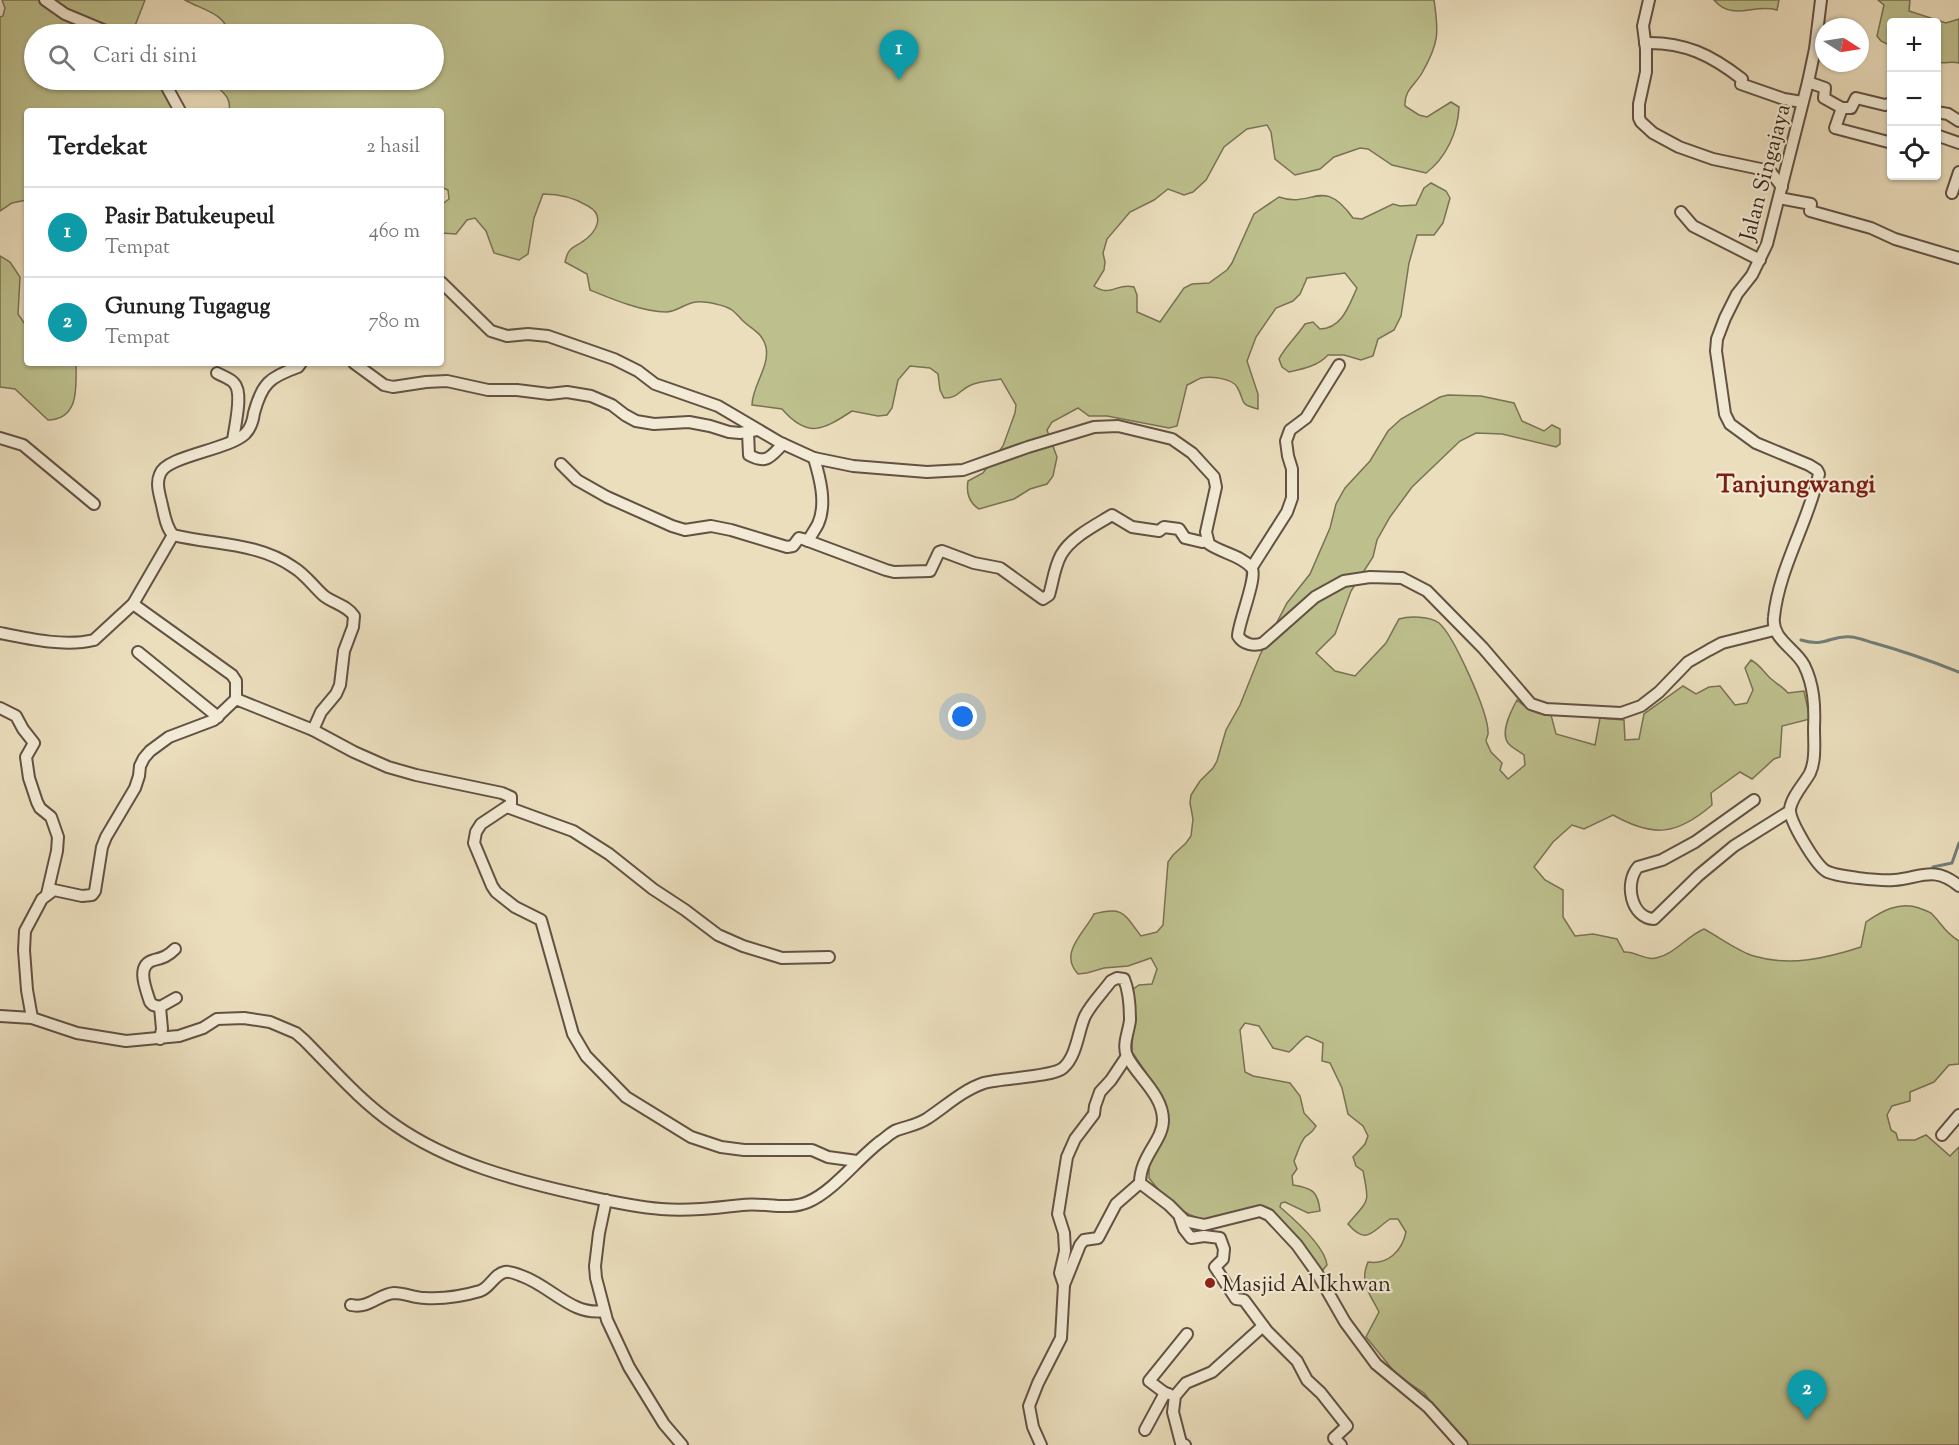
<!DOCTYPE html>
<html lang="id">
<meta charset="utf-8">
<style>
:root{--surface:#fff;--page:#f6f6f6;--text:#222;--muted:#767676;--line:#e0e0e0;--accent:#8f2418}
body{margin:0;font-family:"Sorts Mill Goudy",serif;background:var(--page);color:var(--text)}
.controls{position:absolute;right:18px;top:18px;display:grid;overflow:hidden;border-radius:6px;box-shadow:0 2px 4px #0004}
.controls button{width:54px;height:54px;display:grid;place-items:center;padding:0;border:0;border-bottom:2px solid var(--line);background:var(--surface);color:var(--text);font:30px sans-serif}
.compass{position:absolute;left:1815px;top:18px;width:54px;height:54px;border-radius:50%;background:var(--surface);box-shadow:0 2px 4px #0004;rotate:102deg}
.you{position:absolute;left:963px;top:717px;width:21px;height:21px;margin:-15px;border:4px solid #fff;border-radius:50%;background:#1a73e8;box-shadow:0 0 0 9px #1a73e833}
.badge{display:grid;place-items:center;width:39px;height:39px;border-radius:50%;background:var(--accent);color:#fff;font-size:20px;font-weight:700}
.pin{position:absolute;translate:-50% -50px;filter:drop-shadow(0 2px 3px #0008)}
.pin::after{content:'';position:absolute;top:32px;width:21px;height:18px;background:inherit;clip-path:polygon(0 0,100% 0,50% 100%)}
.list{margin:0;padding:0;list-style:none}
h2{display:flex;justify-content:space-between;align-items:center;height:78px;margin:0;padding:0 24px;font-size:26px}
h2 small{font-size:20px;font-weight:400;color:var(--muted)}
.list li{display:grid;grid-template-columns:39px 1fr auto;gap:18px;align-items:center;box-sizing:border-box;height:90px;padding:0 24px;border-top:2px solid var(--line)}
.list b{display:block;font-size:22px;white-space:nowrap}
.list p{margin:0;font-size:20px;white-space:nowrap;color:var(--muted)}
.list em{font-size:20px;font-style:normal;color:var(--muted)}
.icon{flex:none;width:33px;height:33px;fill:none;stroke:currentColor;stroke-width:2;stroke-linecap:round;stroke-linejoin:round}
.map{position:relative;flex:none;width:1959px;height:1445px;overflow:hidden}
.search{position:absolute;background:var(--surface);box-shadow:0 2px 4px #0004;left:24px;top:24px;width:420px;height:66px;display:flex;align-items:center;gap:15px;box-sizing:border-box;padding:0 21px;border-radius:33px;color:var(--muted);font-size:22px}
.panel{position:absolute;background:var(--surface);box-shadow:0 2px 4px #0004;left:24px;top:108px;width:420px;height:258px;border-radius:6px}
.map>svg:first-child{display:block}
.green{fill:#bdc08d;stroke:#787254;stroke-width:1.5}
.lines{fill:none;stroke-linecap:round;stroke-linejoin:round}
.stream{stroke:#727e7a;stroke-width:3}
.minor-casing{stroke:#625244;stroke-width:14}
.minor{stroke:#f2ead4;stroke-width:10}
.poi-dot{fill:#8f2418;stroke:#f2ead4;stroke-width:2}
.labels{text-anchor:middle;stroke-width:4.5;stroke-linejoin:round;paint-order:stroke}
.street-label{font-size:22px;fill:#34231b;stroke:#f2ead4}
.poi-label{font-size:22px;fill:#34231b;stroke:#f2ead4;text-anchor:start}
.quarter-label{font-size:26px;font-weight:bold;fill:#7a1f14;stroke:#f2ead4}
</style>
<div class="map">
<svg width="1959" height="1445" viewBox="0 0 1959 1445">
<rect width="100%" height="100%" fill="#ebdebd"/>
<filter id="stains"><feTurbulence type="fractalNoise" baseFrequency=".00333" numOctaves="4"/><feColorMatrix values="0 0 0 0 .2 0 0 0 0 .09 0 0 0 0 .02 0 0 0 .5 -.17"/></filter>
<radialGradient id="worn" r=".72"><stop offset=".6" stop-color="#630" stop-opacity="0"/><stop offset="1" stop-color="#630" stop-opacity=".3"/></radialGradient>
<g class="green">
<path d="M2 0H145L133 31 128 34H34V80H159L176 111H27V200L12 203 0 211V17L3 16 5 8Z"/>
<path d="M185 0H1434C1439 33 1439 43 1422 73 1415 85 1404 90 1405 106L1419 115 1427 117 1451 102 1459 107C1458 132 1446 158 1426 173L1392 165 1368 149 1360 148 1334 157 1320 169 1295 175 1275 159 1271 132 1267 125 1247 129 1224 147 1206 180 1193 192 1184 195 1168 189 1154 200 1130 212 1107 239 1103 253 1105 262 1104 270 1094 286C1111 298 1117 282 1134 287L1137 295V312L1160 322 1184 288 1192 284 1209 283 1227 270 1232 263 1254 214 1279 197C1313 209 1322 175 1353 218L1362 219 1393 204 1400 206 1416 205 1424 188 1431 183 1446 191 1450 198 1443 223 1434 235H1417L1409 263 1401 316 1394 330 1378 339 1373 356 1361 360 1344 355H1328C1318 366 1303 369 1289 372L1282 367 1279 359C1285 347 1297 336 1305 324L1313 322 1320 329C1342 329 1349 305 1357 288L1345 273 1307 278 1300 294 1293 301 1276 308 1256 337 1247 361 1258 394V409C1237 404 1246 401 1237 387 1232 378 1210 376 1201 378 1196 380 1192 383 1187 385L1177 426 1169 428 1107 416H1089L1078 408 1052 422 1047 430 1057 457 1053 476 1047 484 1030 489 1014 499 979 509C969 503 966 492 968 481L983 473 1003 446 1015 413 1016 405 1001 379C991 381 980 381 971 385 959 390 959 398 944 398L940 390 938 374 930 368 910 366 898 380 892 408 887 415 878 416 852 411C823 430 808 439 782 409L752 405C752 386 770 367 766 347 762 332 752 330 742 320 739 317 736 313 732 310 725 305 705 301 696 302 685 303 677 312 666 312 643 312 612 299 590 290L587 274 565 262C566 258 567 253 570 250 574 246 578 245 582 242 596 233 606 216 588 206 575 198 559 194 543 194L534 218 528 254 519 260 494 253 486 231 475 218 467 220 456 234 441 233V205L449 199 448 190 441 187V111H229C232 95 220 92 212 80H434V34H228C228 14 200 9 185 0Z"/>
<path d="M1714 0H1779L1777 10C1754 3 1733 22 1714 0Z"/>
<path d="M1878 0H1910L1909 11 1946 23 1959 19V63C1951 61 1945 64 1937 62L1936 22H1892L1891 46 1881 41 1877 36 1884 5Z"/>
<path d="M0 256 10 262 20 277 18 314 27 327V363H76C76 386 80 419 48 420L15 389 0 387Z"/>
<path d="M1448 395 1481 396 1514 403 1522 421 1544 431 1552 425 1560 429V444L1556 447 1502 434 1476 433 1460 441 1412 487 1390 517 1377 540 1373 557 1351 591 1335 634 1316 653 1335 671 1355 676 1386 643 1399 619C1409 616 1430 616 1439 623 1454 636 1488 712 1488 732 1489 734 1486 739 1486 741L1491 752 1502 763 1500 770 1508 779 1525 765 1524 755C1519 751 1512 748 1508 743 1500 732 1511 711 1517 700L1523 705 1551 715 1556 734 1595 745 1600 718 1624 720 1625 740 1639 739 1644 714 1683 686 1696 694 1709 687 1720 686 1735 705 1747 703 1753 690 1745 668 1751 660C1760 665 1763 671 1769 677 1775 683 1782 686 1788 693L1804 691 1810 719 1782 726 1780 757 1774 759 1752 779 1740 772 1711 793 1712 805C1677 835 1654 838 1613 815L1584 829 1572 825 1553 842 1534 867 1545 880 1563 890V917L1575 936 1593 934 1617 939 1624 952C1636 951 1645 961 1656 958 1675 954 1687 936 1704 929 1719 937 1739 952 1754 956 1790 967 1827 958 1861 947L1866 922C1882 911 1899 901 1919 908 1924 910 1929 911 1932 914 1944 926 1943 931 1959 941V1064L1949 1065 1934 1082 1910 1092V1101L1892 1106 1887 1115 1891 1130 1896 1133 1898 1140H1915L1926 1135 1950 1156 1959 1147V1445H1465L1424 1393 1397 1375 1366 1337 1379 1312C1370 1294 1359 1283 1368 1262 1388 1265 1402 1251 1406 1232L1398 1219H1390C1372 1231 1367 1246 1348 1224 1369 1199 1370 1204 1363 1171L1356 1166 1353 1157 1365 1144 1368 1136 1363 1126 1348 1114 1342 1088 1330 1063 1322 1061 1323 1043 1307 1036C1299 1040 1296 1047 1289 1052L1273 1048 1259 1026 1245 1023 1240 1030 1245 1072 1253 1076 1290 1083 1300 1096 1304 1113 1316 1126C1313 1132 1310 1133 1305 1137 1300 1143 1297 1154 1294 1161L1297 1169 1292 1176 1293 1185C1312 1188 1318 1191 1320 1211L1308 1213 1285 1202 1281 1203 1280 1207C1294 1219 1325 1246 1327 1265L1321 1272 1265 1209 1205 1219C1184 1218 1161 1194 1149 1178V1165L1163 1133 1156 1091 1147 1074 1132 1052V990L1139 985 1152 984 1157 969 1151 958 1128 966 1104 968 1087 973 1078 974C1058 953 1085 932 1094 914 1124 906 1124 914 1141 936L1157 932 1163 925 1168 862 1173 855 1186 843 1191 836 1193 819 1190 803 1191 795 1200 781 1213 768 1217 761 1226 730 1240 705 1260 655 1287 603 1310 574 1330 528 1336 504 1345 488 1370 461 1388 431 1401 419 1440 397Z"/>
</g>
<g class="lines">
<g class="stream">
<path d="M1801 640C1827 648 1831 634 1852 637 1859 638 1867 641 1874 643 1903 651 1931 661 1959 672"/>
<path d="M1933 867 1952 863 1959 843"/>
</g>
<g class="minor-casing">
<g id="minor">
<path d="M45 0 65 14 113 34"/>
<path d="M1649 0 1643 26 1646 49V72L1639 104V118L1641 122 1653 133 1679 147 1713 159 1770 171 1782 187"/>
<path d="M1821 0 1815 49 1808 82 1767 244 1752 275 1737 294 1725 318 1717 339 1716 351 1725 414 1730 424 1756 443 1809 465 1817 470 1819 474C1808 523 1779 568 1774 617 1771 639 1795 648 1804 665 1814 685 1815 706 1814 728 1814 742 1816 760 1810 773 1804 784 1792 796 1790 809 1789 821 1816 865 1826 871 1837 877 1881 881 1894 880 1920 878 1934 865 1959 886"/>
<path d="M1645 43C1685 42 1711 55 1742 79L1741 84 1784 99 1802 102"/>
<path d="M163 80 180 111"/>
<path d="M1808 82 1825 88 1824 98 1842 108H1851L1856 98 1885 105 1892 103"/>
<path d="M1842 108 1835 128 1892 143"/>
<path d="M1936 112 1948 114 1959 121"/>
<path d="M1936 135 1959 143"/>
<path d="M1952 193 1959 172"/>
<path d="M1779 198 1811 204 1810 211 1871 228 1895 239 1959 258"/>
<path d="M1681 212 1693 226 1760 260"/>
<path d="M441 282 491 331 507 336 528 334 548 336 614 359 638 371 655 384 718 406 779 442 814 458 853 466 927 472 963 470 1028 447 1094 427 1118 426 1172 439 1192 453 1214 477 1216 487 1206 532 1209 544C1222 553 1240 555 1251 567 1259 574 1238 623 1238 636 1243 644 1254 647 1263 643L1315 597 1344 581 1370 577 1402 578 1427 591 1483 648 1531 704 1546 709 1621 713 1641 706 1659 692 1688 662 1709 650 1722 643 1774 630"/>
<path d="M301 363 298 367C270 377 262 383 254 413 253 421 251 428 245 434 228 450 166 456 160 474 156 483 159 492 161 501 164 512 165 526 173 535 213 545 257 542 293 567 305 574 313 586 323 595 332 603 347 605 354 616L353 627 344 651 340 685 336 694 321 712 313 730"/>
<path d="M354 363 384 385 393 387 426 382 447 381 488 390H517L549 394 567 392 591 396 612 405 625 415 636 421 654 424 689 422 710 426 729 432 740 433 757 430"/>
<path d="M217 373C222 376 230 378 234 383 244 393 234 428 233 441"/>
<path d="M748 432 749 455C767 465 771 456 783 444"/>
<path d="M0 438 23 445 94 504"/>
<path d="M561 464 577 480 607 497 672 526 685 530 711 526 731 530 787 547 793 546 799 538 803 539 886 570 894 572 930 571 939 552 942 551 974 563 1000 568 1043 599 1049 595C1053 582 1054 568 1061 555 1071 537 1096 525 1112 515L1132 527 1159 531 1164 527 1179 529 1185 538 1202 542 1208 541"/>
<path d="M808 541C811 535 815 530 818 524 827 504 820 478 814 458"/>
<path d="M1252 567 1287 512 1292 498V469L1288 456 1286 441 1290 430 1306 418 1339 365"/>
<path d="M133 604 232 675 236 681V699"/>
<path d="M0 633C29 639 65 647 94 640L133 604 173 535"/>
<path d="M138 652 218 717"/>
<path d="M0 708 16 716 23 729 34 743 26 757 29 778 37 802 40 808 51 817 58 837 57 851 47 894"/>
<path d="M1754 800 1695 842 1662 860 1638 867C1624 883 1631 918 1654 919L1699 875 1734 846 1790 811"/>
<path d="M507 807 573 831 609 854 653 889 685 910 718 935 743 946 782 958 829 957"/>
<path d="M160 1007 153 1005 150 1002C146 989 135 965 154 960 163 958 168 956 175 949"/>
<path d="M0 1016 32 1018 77 1033 126 1041 179 1036 203 1028 217 1019 244 1018 270 1022 296 1033 304 1040C334 1070 360 1101 395 1125 449 1163 518 1181 581 1195 608 1201 634 1207 661 1209 689 1211 715 1208 742 1205 764 1202 787 1211 808 1202 834 1191 858 1158 881 1141 886 1138 891 1132 897 1130 908 1126 918 1125 928 1118 946 1106 963 1090 984 1083 1002 1078 1053 1077 1063 1068 1077 1056 1078 1031 1085 1016 1091 1004 1103 992 1111 981L1117 978 1124 979C1129 991 1130 1006 1130 1020 1129 1031 1122 1045 1127 1056 1137 1076 1163 1095 1163 1120 1163 1141 1140 1156 1140 1183L1169 1205 1185 1221 1204 1225 1260 1211 1269 1215 1297 1245 1317 1273 1345 1322 1376 1364 1428 1407 1462 1445"/>
<path d="M32 1018 27 990 24 950 25 931 42 899 54 890 82 896 92 895 95 891 102 847 106 837 135 788 139 776 140 766 144 758 150 751 169 737 214 720 236 699 313 730 354 752 388 767 416 775 502 793 511 797V804L481 824 476 832 474 843 492 886 496 892 515 907 541 920 573 1034 586 1056 626 1097 691 1137 721 1147 744 1150H812L828 1157 857 1161"/>
<path d="M160 1039 162 1029 160 1007 176 998"/>
<path d="M1942 1135 1959 1115"/>
<path d="M606 1200 599 1233 595 1266 596 1278 607 1320 629 1367 664 1424 682 1445"/>
<path d="M1180 1218 1184 1229 1191 1238 1204 1236 1220 1238 1224 1249 1223 1259 1215 1267 1236 1299 1244 1300 1267 1331 1297 1361 1307 1380 1321 1393 1347 1426 1334 1438 1341 1445"/>
<path d="M1064 1285 1060 1273 1065 1251 1064 1233 1058 1214 1067 1157 1075 1139 1094 1114 1095 1106 1100 1092 1111 1080 1127 1056"/>
<path d="M351 1305C369 1309 379 1294 394 1293 405 1293 414 1298 425 1298 442 1299 463 1296 480 1291 490 1288 494 1274 505 1272 510 1271 517 1274 522 1276 552 1287 572 1316 604 1311"/>
<path d="M1165 1393 1149 1381 1187 1334"/>
<path d="M1145 1430 1165 1393 1169 1394"/>
<path d="M1041 1445 1033 1427 1029 1406 1038 1383 1061 1338 1064 1285 1080 1245 1084 1240 1098 1238 1116 1204 1140 1183"/>
<path d="M1185 1445 1181 1443 1173 1412 1175 1396 1186 1383 1212 1372 1263 1326"/>
</g>
</g>
<use href="#minor" class="minor"/>
</g>
<circle class="poi-dot" cx="1210" cy="1283" r="6"/>
<g class="labels">
<g class="street-label">
<text transform="translate(1764 172) rotate(-75)" y="8">Jalan Singajaya</text>
</g>
<g class="poi-label">
<text x="1222" y="1291">Masjid Al Ikhwan</text>
</g>
<g class="quarter-label">
<text x="1796" y="492">Tanjungwangi</text>
</g>
</g>
<rect width="100%" height="100%" filter="url(#stains)"/>
<rect width="100%" height="100%" fill="url(#worn)"/>
</svg>
<div class="controls">
<button>+</button>
<button>−</button>
<button><svg class="icon" aria-label="locate" viewBox="0 0 24 24"><circle cx="12" cy="12" r="6"/><path d="M12 2v4M12 18v4M2 12h4M18 12h4"/></svg></button>
</div>
<svg class="compass" viewBox="-18 -18 36 36"><path d="M0-13l5 13h-10z" fill="#e53935"/><path d="M0 13l5-13h-10z" fill="#767676"/></svg>
<div class="you"></div>
<div class="pin badge" style="left:899px;top:80px;background:#0f9aa8">1</div>
<div class="pin badge" style="left:1807px;top:1420px;background:#0f9aa8">2</div>
<div class="search"><svg class="icon" aria-label="search" viewBox="0 0 24 24"><circle cx="10" cy="10" r="6"/><path d="M15 15l6 6"/></svg>Cari di sini</div>
<section class="panel">
<h2>Terdekat<small>2 hasil</small></h2>
<ul class="list">
<li><span class="badge" style="background:#0f9aa8">1</span><div><b>Pasir Batukeupeul</b><p>Tempat</p></div><em>460 m</em></li>
<li><span class="badge" style="background:#0f9aa8">2</span><div><b>Gunung Tugagug</b><p>Tempat</p></div><em>780 m</em></li>
</ul>
</section>
</div>
